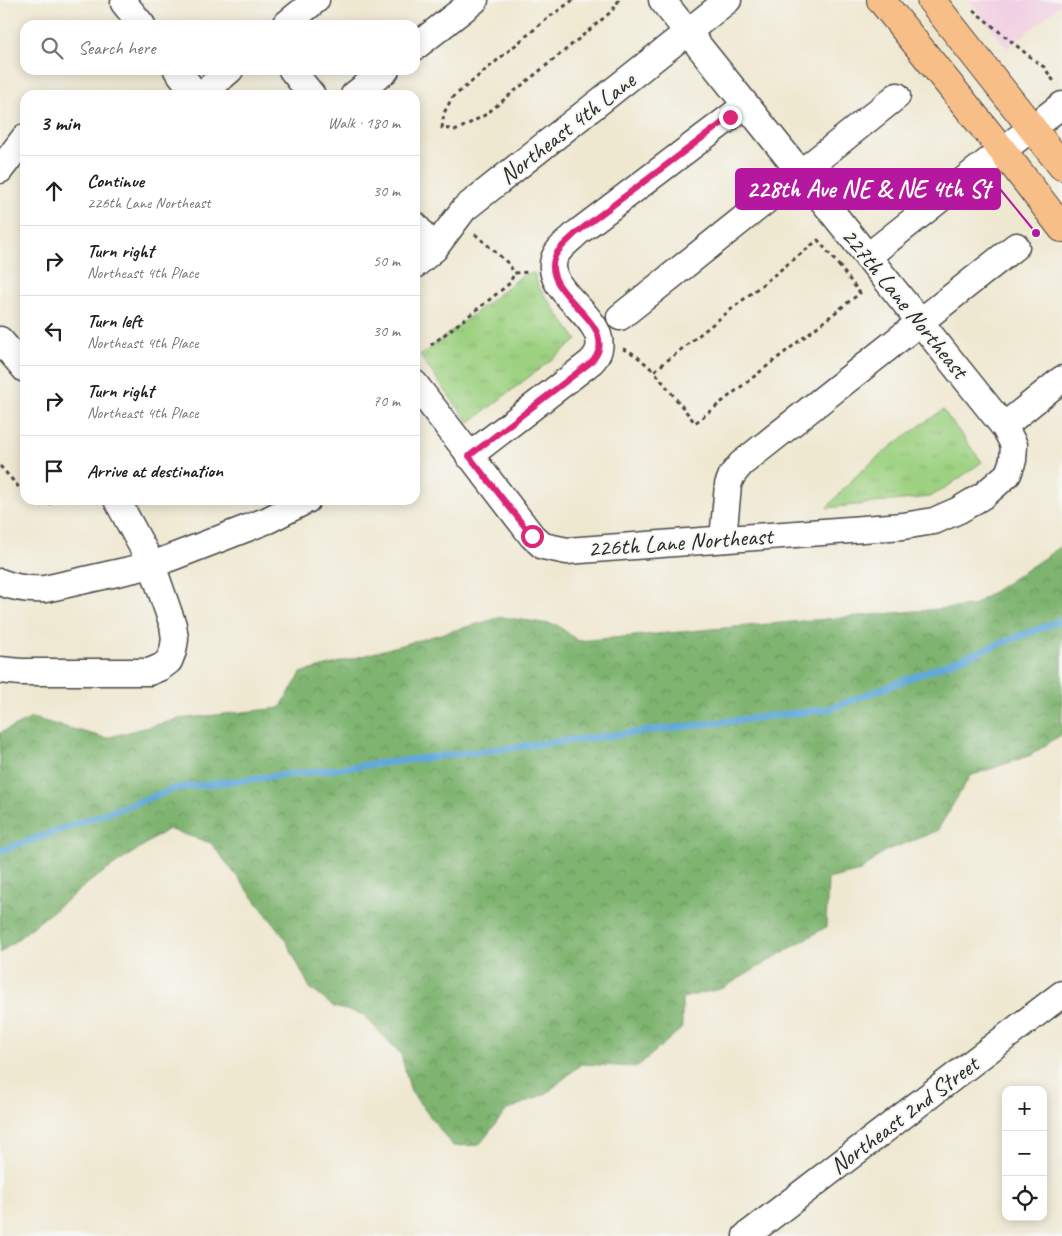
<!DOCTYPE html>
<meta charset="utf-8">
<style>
:root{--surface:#fff;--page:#f6f6f6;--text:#202124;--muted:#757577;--line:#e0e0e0}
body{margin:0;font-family:Caveat,sans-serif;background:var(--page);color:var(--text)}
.controls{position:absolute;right:15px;bottom:15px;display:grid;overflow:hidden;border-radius:10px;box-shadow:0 2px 12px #0003}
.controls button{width:45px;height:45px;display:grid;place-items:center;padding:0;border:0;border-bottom:1px solid var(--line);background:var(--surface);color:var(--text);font:25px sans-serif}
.stop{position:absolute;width:15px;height:15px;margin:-11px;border:4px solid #db2777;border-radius:50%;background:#fff}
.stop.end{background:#db2777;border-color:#fff;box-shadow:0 1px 5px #0008}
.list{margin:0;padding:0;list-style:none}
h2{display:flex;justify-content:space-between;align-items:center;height:65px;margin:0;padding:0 20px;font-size:21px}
h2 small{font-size:16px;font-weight:400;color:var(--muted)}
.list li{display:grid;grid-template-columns:32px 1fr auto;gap:15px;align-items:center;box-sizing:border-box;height:70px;padding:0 20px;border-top:1px solid var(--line)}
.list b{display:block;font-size:19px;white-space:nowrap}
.list p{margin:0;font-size:16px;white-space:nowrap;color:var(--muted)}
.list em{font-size:16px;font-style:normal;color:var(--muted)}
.icon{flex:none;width:28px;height:28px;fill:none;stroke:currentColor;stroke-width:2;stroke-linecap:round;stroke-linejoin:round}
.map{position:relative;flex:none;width:1062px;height:1236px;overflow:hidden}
.search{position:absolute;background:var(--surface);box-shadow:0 2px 12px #0003;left:20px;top:20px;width:400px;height:55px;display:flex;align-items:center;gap:12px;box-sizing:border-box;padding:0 18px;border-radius:15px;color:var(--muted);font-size:19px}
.panel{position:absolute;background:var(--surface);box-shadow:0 2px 12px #0003;left:20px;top:90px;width:400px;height:415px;border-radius:15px}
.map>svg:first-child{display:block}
.built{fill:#f1d0e3}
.forest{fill:url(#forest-crowns);stroke:#54704e}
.park{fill:url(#park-tufts);stroke:#647e56}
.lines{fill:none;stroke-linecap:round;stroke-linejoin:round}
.stream{stroke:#62a9d9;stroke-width:7}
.minor-casing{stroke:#484744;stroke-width:29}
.major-casing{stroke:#484744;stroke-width:30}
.path{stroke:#484744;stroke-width:3;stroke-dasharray:4 4;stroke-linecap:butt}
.minor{stroke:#fff;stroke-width:26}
.major{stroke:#f7be88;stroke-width:28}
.route{stroke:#db2777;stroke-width:6}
.labels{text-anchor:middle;stroke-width:4;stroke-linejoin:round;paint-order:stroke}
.street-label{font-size:24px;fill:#2b2b2b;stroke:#f6f6f2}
.leader{fill:none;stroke:#b5179e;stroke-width:2}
.callout-dot{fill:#b5179e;stroke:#f6f6f2;stroke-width:2}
.callout{fill:#b5179e;stroke:#b5179e;stroke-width:2}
.callout-label{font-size:25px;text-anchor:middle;font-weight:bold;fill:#fff}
</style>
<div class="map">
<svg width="1062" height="1236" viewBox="0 0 1062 1236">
<defs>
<pattern id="forest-crowns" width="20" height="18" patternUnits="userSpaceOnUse" patternTransform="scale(1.25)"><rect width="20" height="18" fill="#7eb470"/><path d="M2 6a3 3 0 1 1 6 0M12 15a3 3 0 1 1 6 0" fill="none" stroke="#67935c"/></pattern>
<pattern id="park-tufts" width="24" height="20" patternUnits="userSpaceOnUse" patternTransform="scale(1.25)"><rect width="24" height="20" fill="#9ed282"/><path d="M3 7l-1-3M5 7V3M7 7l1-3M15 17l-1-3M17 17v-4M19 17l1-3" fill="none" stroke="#88b470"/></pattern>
</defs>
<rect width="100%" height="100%" fill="#f6f6f2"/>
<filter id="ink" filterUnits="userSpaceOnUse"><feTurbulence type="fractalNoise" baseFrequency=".02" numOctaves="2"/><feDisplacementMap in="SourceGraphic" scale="10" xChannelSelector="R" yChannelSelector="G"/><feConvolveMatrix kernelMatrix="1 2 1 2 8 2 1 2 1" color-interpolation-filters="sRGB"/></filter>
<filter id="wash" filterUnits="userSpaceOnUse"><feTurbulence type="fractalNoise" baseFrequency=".0096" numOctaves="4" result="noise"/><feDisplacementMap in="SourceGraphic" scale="20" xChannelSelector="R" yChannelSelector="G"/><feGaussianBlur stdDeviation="1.12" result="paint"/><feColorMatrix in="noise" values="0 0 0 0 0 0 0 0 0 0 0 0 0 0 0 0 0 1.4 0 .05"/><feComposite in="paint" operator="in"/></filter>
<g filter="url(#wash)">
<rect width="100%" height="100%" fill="#efe8d1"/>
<path class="built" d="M969 0H1062V4L1007 48Z"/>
<path class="forest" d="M1062 546V734L1031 755 970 776 937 831 883 852 860 871 828 879 826 927 723 988 682 998V1028L637 1067 581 1064 547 1093 507 1110 479 1145 453 1146 411 1092 401 1054 362 1014 334 1007 310 988 284 937 211 843 168 829 92 880 0 953V733L32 718 106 738 179 719 280 708 301 673 502 617 557 625 578 641 972 606Z"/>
<g class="park">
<path d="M534 273 538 286 577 340 469 423 420 356 519 278 525 274Z"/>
<path d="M943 410 982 462 951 484 930 497 827 508C835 499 844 488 853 479 880 453 912 431 943 410Z"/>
</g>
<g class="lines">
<path class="stream" d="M0 851 177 788 829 709 1062 620"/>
</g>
</g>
<g filter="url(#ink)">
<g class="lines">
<g class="minor-casing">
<g id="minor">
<path d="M124 3 142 25"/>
<path d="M285 25 316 0"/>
<path d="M415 47 475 0"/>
<path d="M177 70 197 95"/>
<path d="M292 70 312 95"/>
<path d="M201 95 230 70"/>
<path d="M354 95 386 70"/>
<path d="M0 170 25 137"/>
<path d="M415 225 434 249"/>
<path d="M867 257 974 172 1062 105"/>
<path d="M415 265 434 249 464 209 728 0"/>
<path d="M620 317 897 96"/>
<path d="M0 340 25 369"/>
<path d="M415 384 532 536 543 546 567 551 903 526 934 521 959 510 984 495 1008 474 1013 460 1014 445 1005 428 662 0"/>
<path d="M1004 426 1062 379"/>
<path d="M469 456 591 362C594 359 598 353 599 349 606 316 544 293 554 259 557 249 569 241 577 233L746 105"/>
<path d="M723 539 728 485 732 475 741 464 1016 246"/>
<path d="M0 582C15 588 29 590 45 589L152 565 268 520 307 500"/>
<path d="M0 670 21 672H149L161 667 169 661 173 651 175 639 173 625 152 565 117 500"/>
<path d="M746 1236 1062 994"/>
</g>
</g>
<g class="major-casing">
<g id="major">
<path d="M881 0 1002 150 1062 228"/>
<path d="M931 0 1062 166"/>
</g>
</g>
<g class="path">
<path d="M573 0 548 18 452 98 444 113 442 128 457 130 485 115 563 52 612 11 619 0"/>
<path d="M973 10 1034 60 1044 67 1055 83"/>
<path d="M475 234 509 264 514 273 530 272"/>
<path d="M840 267 818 240 654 371 695 423 860 293 840 267 843 265"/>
<path d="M431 345 489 300 510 283 514 273"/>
<path d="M623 349C636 353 644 363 654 371"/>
<path d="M0 466 25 494"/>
<path d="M33 500C43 506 48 505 58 500"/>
</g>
<use href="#minor" class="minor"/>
<use href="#major" class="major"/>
</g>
</g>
<g class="lines" filter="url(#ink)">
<path class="route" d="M532 536 469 456 591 362C594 359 598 353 599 349 606 317 544 293 554 259 557 249 568 241 576 233L730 117"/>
</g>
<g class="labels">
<g class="street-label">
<text transform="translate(567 128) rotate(-38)" y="8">Northeast 4th Lane</text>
<text transform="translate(905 303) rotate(51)" y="8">227th Lane Northeast</text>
<text transform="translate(680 542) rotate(-4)" y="8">226th Lane Northeast</text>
<text transform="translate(904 1115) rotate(-37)" y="8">Northeast 2nd Street</text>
</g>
</g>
<path class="leader" d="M1036 233L1000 189"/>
<circle class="callout-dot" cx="1036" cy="233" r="5"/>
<rect class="callout" x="736" y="169" width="264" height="40" rx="5"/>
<g class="callout-label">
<text x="868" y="197">228th Ave NE &amp; NE 4th St</text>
</g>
</svg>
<div class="controls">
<button>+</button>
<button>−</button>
<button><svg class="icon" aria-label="locate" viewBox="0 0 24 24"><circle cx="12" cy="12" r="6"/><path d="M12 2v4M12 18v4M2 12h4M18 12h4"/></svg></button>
</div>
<div class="stop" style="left:532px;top:536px"></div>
<div class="stop end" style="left:730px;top:117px"></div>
<div class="search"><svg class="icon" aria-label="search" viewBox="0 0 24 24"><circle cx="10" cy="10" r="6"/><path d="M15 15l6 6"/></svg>Search here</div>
<section class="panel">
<h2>3 min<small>Walk · 180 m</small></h2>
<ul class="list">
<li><svg class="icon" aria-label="ahead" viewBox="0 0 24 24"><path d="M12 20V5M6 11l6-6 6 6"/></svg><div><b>Continue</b><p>226th Lane Northeast</p></div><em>30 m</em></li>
<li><svg class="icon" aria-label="right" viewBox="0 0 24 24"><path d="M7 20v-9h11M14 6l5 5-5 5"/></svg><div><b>Turn right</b><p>Northeast 4th Place</p></div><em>50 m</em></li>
<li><svg class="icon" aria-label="left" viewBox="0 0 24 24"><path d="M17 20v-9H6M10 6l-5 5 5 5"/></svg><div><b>Turn left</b><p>Northeast 4th Place</p></div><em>30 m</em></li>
<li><svg class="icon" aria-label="right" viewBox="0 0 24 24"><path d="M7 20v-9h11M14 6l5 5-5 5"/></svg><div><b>Turn right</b><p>Northeast 4th Place</p></div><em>70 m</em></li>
<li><svg class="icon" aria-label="arrive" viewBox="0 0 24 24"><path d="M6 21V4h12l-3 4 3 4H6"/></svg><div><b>Arrive at destination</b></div></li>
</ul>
</section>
</div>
